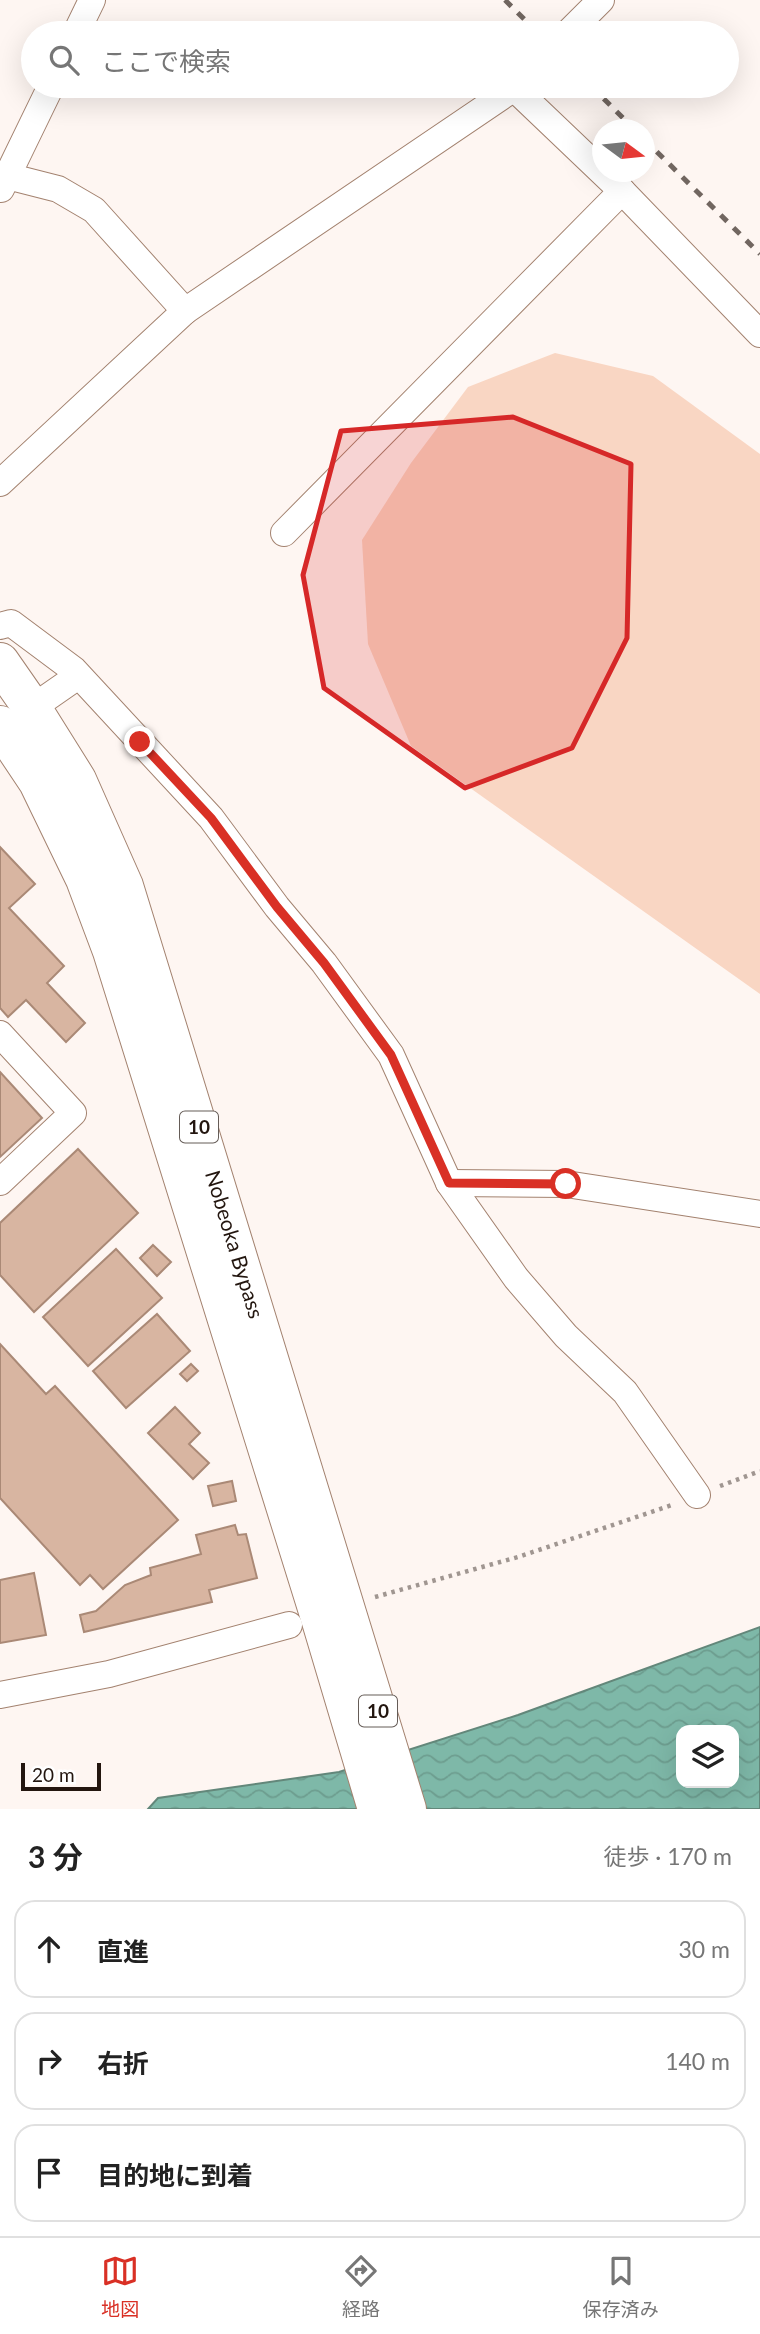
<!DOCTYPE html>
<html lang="ja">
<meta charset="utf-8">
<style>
:root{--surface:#fff;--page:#f2f2f2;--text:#222;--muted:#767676;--line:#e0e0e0;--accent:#d93025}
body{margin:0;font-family:Lato,"Noto Sans JP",sans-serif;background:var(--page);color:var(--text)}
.controls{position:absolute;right:21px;bottom:21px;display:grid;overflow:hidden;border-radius:14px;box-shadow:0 7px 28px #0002}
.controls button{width:63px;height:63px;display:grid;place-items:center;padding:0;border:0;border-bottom:2px solid var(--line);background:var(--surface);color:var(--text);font:35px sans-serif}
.compass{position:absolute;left:592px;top:119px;width:63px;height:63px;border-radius:50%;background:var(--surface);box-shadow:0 7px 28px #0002;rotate:105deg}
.scale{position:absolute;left:21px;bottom:18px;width:80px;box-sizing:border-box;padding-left:7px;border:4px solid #23160f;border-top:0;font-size:19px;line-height:24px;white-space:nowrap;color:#23160f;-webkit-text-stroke:5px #fff;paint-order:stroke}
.stop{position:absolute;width:21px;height:21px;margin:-16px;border:5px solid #d93025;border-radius:50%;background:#fff}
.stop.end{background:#d93025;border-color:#fff;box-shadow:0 2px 7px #0008}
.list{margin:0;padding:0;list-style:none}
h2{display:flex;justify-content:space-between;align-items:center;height:91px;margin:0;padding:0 28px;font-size:30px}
h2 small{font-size:23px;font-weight:400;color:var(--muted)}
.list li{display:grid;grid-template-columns:46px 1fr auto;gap:21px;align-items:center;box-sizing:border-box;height:98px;margin:0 14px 14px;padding:0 14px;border:2px solid var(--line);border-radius:21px}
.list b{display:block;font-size:26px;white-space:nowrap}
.list em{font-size:23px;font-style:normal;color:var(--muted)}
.icon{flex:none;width:38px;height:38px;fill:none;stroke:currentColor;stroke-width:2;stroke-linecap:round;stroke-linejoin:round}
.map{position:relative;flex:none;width:760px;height:1809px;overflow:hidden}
.search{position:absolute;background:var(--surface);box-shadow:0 7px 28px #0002;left:21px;right:21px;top:21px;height:77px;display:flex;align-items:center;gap:18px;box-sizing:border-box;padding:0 24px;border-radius:38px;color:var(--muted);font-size:26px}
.sheet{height:427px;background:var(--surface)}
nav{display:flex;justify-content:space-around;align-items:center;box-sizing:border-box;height:98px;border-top:2px solid var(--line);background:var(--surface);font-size:19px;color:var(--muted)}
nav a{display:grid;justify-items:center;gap:4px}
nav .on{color:var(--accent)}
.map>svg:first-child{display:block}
.garden{fill:#f9d6c3}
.water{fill:url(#water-waves);stroke:#63877a;stroke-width:2;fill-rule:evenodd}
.building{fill:#d8b5a1;stroke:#aa8976;stroke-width:2}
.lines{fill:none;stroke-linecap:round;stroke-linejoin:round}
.minor-casing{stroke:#a3826f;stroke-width:28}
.highway-casing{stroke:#a3826f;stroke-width:40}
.path{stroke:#a09691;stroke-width:4.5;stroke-dasharray:3.5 5;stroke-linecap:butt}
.minor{stroke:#fff;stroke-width:26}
.highway{stroke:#fff;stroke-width:38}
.rail{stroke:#716660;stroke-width:5;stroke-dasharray:9 9;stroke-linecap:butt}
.route{stroke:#d93025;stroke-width:9}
.marked{fill:#d62828;fill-opacity:0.2;stroke:#d62828;stroke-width:5;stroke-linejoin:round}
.labels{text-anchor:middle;stroke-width:6;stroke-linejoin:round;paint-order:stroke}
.shield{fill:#fff;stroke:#655c57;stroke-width:2}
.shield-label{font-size:19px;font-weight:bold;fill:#23160f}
.street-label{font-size:21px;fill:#23160f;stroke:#fff}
</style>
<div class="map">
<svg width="760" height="1809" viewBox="0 0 760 1809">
<defs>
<pattern id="water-waves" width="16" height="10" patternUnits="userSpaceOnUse" patternTransform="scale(1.75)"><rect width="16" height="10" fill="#7eb8a8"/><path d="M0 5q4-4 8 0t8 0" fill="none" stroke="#6d9d8f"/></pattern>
</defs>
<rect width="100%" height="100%" fill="#fef6f2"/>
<path class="garden" d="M555 353 653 376 760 454V994L411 746 368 644 362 540 411 463 468 387Z"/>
<path class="water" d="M760 1627V1809H148L158 1798 339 1772 518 1715ZM681 1730H734V1783H681Z"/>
<g class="building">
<path d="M0 847 35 884 9 908 64 966 47 983 85 1023 66 1042 26 1000 8 1017 0 1008Z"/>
<path d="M0 1072 42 1118 0 1157Z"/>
<path d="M78 1149 138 1213 34 1312 0 1275V1223Z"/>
<path d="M153 1245 171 1262 157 1276 140 1258Z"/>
<path d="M116 1249 162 1298 88 1366 43 1317Z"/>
<path d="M157 1314 190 1351 126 1408 93 1371Z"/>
<path d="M0 1344 46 1394 55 1386 178 1520 103 1589 90 1575 80 1585 0 1498Z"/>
<path d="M191 1364 198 1371 187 1381 180 1374Z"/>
<path d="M175 1407 200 1433 189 1444 209 1463 193 1479 148 1433Z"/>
<path d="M232 1481 236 1501 213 1506 208 1486Z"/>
<path d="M235 1525 238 1535 246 1534 257 1578 209 1590 212 1602 84 1632 80 1615 96 1611 125 1585 151 1575 150 1568 201 1554 196 1535Z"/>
<path d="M34 1573 46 1635 0 1643V1580Z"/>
</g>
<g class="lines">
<g class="minor-casing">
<g id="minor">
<path d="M76 33 92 0"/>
<path d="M568 33 601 0"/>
<path d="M515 89 622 191 760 334"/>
<path d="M7 176 58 189 94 210 185 311"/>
<path d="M1 189 51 86"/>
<path d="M0 483 185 311 517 86"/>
<path d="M284 533 622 191"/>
<path d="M0 626 11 623 74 670 211 818 277 907 324 963 391 1055 449 1183 516 1278 566 1336 625 1392 697 1495"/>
<path d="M32 708 78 676"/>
<path d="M0 1034 73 1113 0 1182"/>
<path d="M449 1183 566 1184 760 1214"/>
<path d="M0 1695 109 1674 289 1625"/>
</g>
</g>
<g class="highway-casing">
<g id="highway">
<path id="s1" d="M0 662 32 708 77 780 124 886 407 1809"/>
<path d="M0 725 38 782 85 879 112 951 321 1621 377 1809"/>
</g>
</g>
<g class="path">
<path d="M720 1486 760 1471"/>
<path d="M375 1597 518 1557 672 1505"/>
</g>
<use href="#minor" class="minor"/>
<use href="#highway" class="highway"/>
<g class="rail">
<path d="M505 0 538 33"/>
<path d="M591 86 635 130"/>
<path d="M644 139 760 254"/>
</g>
</g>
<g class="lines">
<path class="route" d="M140 742 211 818 277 907 324 963 391 1055 449 1183 566 1184"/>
</g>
<path class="marked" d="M513 417 631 464 627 638 572 748 465 788 324 688 303 575 341 431Z"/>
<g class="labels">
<g class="shield">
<rect x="180" y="1111.5" width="38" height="31" rx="5"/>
<rect x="359" y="1695.5" width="38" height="31" rx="5"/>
</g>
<g class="shield-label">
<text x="199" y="1134">10</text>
<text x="378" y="1718">10</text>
</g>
<g class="street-label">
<text dy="7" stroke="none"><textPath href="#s1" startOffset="632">Nobeoka Bypass</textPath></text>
</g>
</g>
</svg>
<div class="controls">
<button><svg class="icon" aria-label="layers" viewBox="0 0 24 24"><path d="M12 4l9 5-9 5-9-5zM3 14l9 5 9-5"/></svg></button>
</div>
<svg class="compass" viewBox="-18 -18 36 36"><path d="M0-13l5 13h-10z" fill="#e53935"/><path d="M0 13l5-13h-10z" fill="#767676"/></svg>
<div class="scale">20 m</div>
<div class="stop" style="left:566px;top:1184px"></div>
<div class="stop end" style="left:140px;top:742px"></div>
<div class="search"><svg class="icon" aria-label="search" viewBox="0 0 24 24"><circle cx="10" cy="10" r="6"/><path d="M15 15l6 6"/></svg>ここで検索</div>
</div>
<section class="sheet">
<h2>3 分<small>徒歩 · 170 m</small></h2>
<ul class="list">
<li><svg class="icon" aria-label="ahead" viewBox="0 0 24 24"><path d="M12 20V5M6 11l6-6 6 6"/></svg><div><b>直進</b></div><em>30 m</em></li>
<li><svg class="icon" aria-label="right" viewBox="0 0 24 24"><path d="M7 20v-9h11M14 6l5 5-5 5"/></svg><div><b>右折</b></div><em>140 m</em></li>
<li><svg class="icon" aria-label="arrive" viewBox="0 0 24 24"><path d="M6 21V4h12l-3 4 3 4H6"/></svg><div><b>目的地に到着</b></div></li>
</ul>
</section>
<nav>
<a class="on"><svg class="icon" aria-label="map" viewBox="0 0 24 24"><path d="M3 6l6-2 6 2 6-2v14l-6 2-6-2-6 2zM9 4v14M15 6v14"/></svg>地図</a>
<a><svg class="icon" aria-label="directions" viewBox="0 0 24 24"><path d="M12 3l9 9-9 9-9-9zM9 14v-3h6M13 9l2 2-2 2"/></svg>経路</a>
<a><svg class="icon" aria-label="saved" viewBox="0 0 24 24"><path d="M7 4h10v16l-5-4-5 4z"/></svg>保存済み</a>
</nav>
